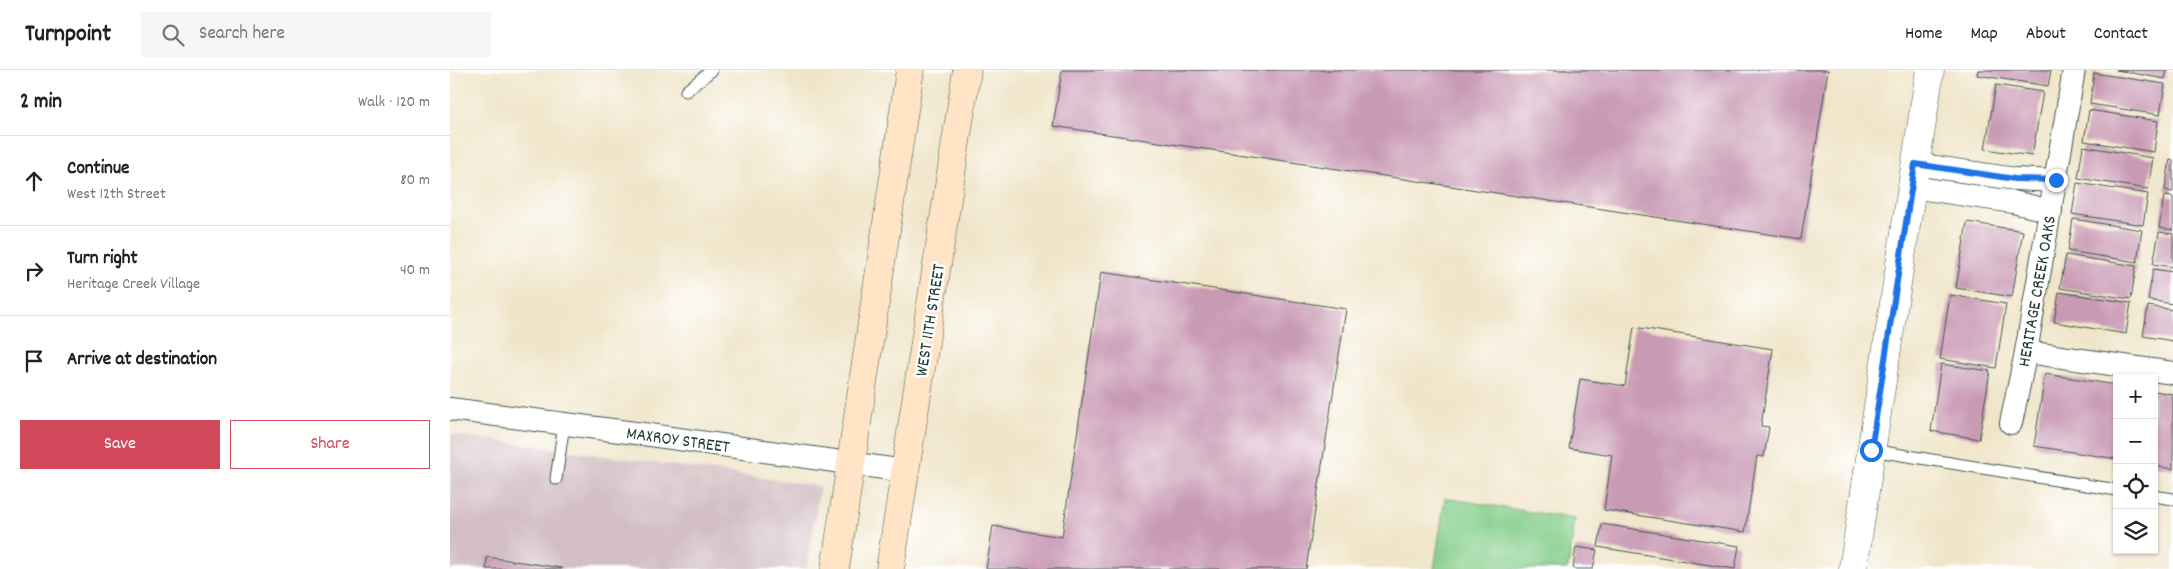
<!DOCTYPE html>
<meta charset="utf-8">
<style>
:root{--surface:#fff;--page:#f6f6f6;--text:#222;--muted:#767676;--line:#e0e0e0;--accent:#d1495b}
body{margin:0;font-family:Dekko,sans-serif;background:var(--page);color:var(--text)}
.controls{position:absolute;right:15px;bottom:15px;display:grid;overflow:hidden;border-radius:0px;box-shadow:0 1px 4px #0004}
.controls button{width:45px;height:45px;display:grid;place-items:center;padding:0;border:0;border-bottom:1px solid var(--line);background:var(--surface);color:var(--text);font:25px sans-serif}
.stop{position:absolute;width:15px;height:15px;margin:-11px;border:4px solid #1a73e8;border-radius:50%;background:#fff}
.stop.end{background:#1a73e8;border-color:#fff;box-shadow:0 1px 5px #0008}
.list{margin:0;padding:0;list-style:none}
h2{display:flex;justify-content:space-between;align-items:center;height:65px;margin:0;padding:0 20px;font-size:21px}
h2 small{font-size:16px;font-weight:400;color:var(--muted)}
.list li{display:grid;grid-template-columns:32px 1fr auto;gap:15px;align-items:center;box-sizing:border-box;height:90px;padding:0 20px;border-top:1px solid var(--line)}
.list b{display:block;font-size:19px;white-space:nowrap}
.list p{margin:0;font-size:16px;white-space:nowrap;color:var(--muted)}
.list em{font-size:16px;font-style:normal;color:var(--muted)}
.actions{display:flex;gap:10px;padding:15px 20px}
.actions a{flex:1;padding:11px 0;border:1px solid var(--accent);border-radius:0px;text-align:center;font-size:18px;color:var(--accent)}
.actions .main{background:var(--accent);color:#fff}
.icon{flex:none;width:28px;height:28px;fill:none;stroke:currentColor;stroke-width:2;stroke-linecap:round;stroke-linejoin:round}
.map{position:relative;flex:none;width:1723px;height:499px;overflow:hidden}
header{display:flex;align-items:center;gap:30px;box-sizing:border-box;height:70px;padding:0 25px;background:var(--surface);border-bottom:1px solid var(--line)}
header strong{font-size:24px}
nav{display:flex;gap:28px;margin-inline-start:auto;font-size:18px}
.search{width:350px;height:45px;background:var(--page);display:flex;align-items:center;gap:12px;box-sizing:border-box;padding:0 18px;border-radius:0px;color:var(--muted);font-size:19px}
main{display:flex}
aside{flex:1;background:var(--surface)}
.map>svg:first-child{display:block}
.industrial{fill:#d2bec3}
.green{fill:#86cf8b;stroke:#528660}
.building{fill:#c99ab4}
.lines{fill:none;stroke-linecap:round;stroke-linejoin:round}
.service-casing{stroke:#3e564a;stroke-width:13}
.minor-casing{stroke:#3e564a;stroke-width:24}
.tertiary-casing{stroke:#3e564a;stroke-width:29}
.secondary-casing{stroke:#3e564a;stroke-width:29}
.service{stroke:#fff;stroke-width:11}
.minor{stroke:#fff;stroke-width:22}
.tertiary{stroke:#fff;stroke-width:28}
.secondary{stroke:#ffe4c6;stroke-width:28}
.route{stroke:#1a73e8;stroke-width:6}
.labels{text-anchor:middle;stroke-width:5;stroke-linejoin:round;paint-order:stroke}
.street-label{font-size:18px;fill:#1f3d34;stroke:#fff}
</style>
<header>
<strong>Turnpoint</strong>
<div class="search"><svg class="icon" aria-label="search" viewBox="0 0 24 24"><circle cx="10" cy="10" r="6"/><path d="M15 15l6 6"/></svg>Search here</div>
<nav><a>Home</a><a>Map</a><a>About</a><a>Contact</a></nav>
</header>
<main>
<aside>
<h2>2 min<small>Walk · 120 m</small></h2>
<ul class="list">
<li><svg class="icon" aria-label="ahead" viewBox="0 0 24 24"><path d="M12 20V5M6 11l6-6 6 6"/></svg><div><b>Continue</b><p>West 12th Street</p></div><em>80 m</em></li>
<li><svg class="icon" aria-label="right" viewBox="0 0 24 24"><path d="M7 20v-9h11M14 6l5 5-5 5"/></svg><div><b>Turn right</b><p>Heritage Creek Village</p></div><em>40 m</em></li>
<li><svg class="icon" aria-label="arrive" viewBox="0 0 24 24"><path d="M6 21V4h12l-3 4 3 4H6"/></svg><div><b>Arrive at destination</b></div></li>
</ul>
<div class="actions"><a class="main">Save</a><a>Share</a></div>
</aside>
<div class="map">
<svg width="1723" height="499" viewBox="0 0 1723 499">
<rect width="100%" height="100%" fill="#fff"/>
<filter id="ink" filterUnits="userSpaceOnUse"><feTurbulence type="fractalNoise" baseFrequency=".02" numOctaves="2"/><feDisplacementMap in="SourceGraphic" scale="10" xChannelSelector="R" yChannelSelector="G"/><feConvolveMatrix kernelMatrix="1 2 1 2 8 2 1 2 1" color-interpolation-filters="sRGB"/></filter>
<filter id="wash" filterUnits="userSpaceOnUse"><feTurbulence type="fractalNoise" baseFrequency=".0096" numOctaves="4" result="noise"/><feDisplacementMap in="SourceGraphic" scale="20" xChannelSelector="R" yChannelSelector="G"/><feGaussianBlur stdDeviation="1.12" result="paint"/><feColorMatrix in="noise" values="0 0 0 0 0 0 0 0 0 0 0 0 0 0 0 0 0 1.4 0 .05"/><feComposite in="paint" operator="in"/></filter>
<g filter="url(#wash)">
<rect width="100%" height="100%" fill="#f0e5c9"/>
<path class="industrial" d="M0 364 370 416 357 499H0Z"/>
<path class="green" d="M995 428 1125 449 1118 499H984Z"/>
<g id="blocks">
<g class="building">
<path d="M612 0H1378L1351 169 603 56Z"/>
<path d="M1528 0H1601L1598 16 1527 5Z"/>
<path d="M1666 0H1717L1715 9Z"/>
<path d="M1644 3 1715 14 1710 45 1640 34Z"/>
<path d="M1546 15 1593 22 1582 86 1535 79Z"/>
<path d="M1639 40 1708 51 1704 82 1634 71Z"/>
<path d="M1633 76 1703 88 1698 119 1628 108Z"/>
<path d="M1720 89 1723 90V122L1715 120Z"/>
<path d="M1627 113 1698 124 1693 155 1622 144Z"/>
<path d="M1714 126 1723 127V160L1709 158Z"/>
<path d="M1623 149 1692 160 1687 192 1618 181Z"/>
<path d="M1517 152 1573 161 1562 227 1506 218Z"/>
<path d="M1709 162 1723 164V197L1703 194Z"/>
<path d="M1616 185 1686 196 1681 229 1610 218Z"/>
<path d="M1703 199 1723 202V234L1698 230Z"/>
<path d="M651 202 896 239 856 499H536L543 456 612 467Z"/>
<path d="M1609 222 1681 233 1676 264 1604 252Z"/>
<path d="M1500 225 1556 234 1546 298 1490 289Z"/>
<path d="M1698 236 1723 240V271L1693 266Z"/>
<path d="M1184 257 1323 279 1311 356 1319 357 1314 387 1307 386 1295 462 1154 440 1162 385 1119 378 1130 309 1175 316Z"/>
<path d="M1491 294 1540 301 1529 369 1481 361Z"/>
<path d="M1595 304 1667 315V389L1584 376Z"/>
<path d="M1704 321 1723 324V399L1704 396Z"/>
<path d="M1152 454 1289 476 1285 499 1148 477Z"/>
<path d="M1126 477 1147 480 1143 499H1123Z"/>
<path d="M37 487 112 498V499H36Z"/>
</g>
</g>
</g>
<g filter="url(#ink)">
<use href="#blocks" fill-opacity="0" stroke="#3e564a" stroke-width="1"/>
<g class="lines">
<g class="service-casing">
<g id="service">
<path d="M236 21 262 0"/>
<path d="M1421 380 1667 420"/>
<path d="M106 409 114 354"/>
<path d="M1704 426 1723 429"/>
</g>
</g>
<g class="minor-casing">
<g id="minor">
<path d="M1465 94 1565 109 1606 111"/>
<path d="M1462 117 1563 132 1601 141"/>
<path d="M1576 282 1723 303"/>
<path d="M0 339 193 364 455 401"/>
<path d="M1561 353 1576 282 1624 0"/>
</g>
</g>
<g class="tertiary-casing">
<path id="tertiary" d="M1403 499 1480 0"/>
</g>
<g class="secondary-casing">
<g id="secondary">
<path d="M385 499 460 0"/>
<path d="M440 499 517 0"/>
</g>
</g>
<use href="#service" class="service"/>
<use href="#minor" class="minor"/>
<use href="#tertiary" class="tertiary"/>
<use href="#secondary" class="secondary"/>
</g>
</g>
<g class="lines" filter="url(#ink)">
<path class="route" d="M1421 380 1465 94 1565 109 1606 110"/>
</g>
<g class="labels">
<g class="street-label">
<text transform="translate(1586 221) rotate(-80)" y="6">HERITAGE CREEK OAKS</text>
<text transform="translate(479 250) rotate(-81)" y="6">WEST 11TH STREET</text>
<text transform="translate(228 369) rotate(8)" y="6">MAXROY STREET</text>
</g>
</g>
</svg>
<div class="controls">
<button>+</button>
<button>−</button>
<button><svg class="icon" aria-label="locate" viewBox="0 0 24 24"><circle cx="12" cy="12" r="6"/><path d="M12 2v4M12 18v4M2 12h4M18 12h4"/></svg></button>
<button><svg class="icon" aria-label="layers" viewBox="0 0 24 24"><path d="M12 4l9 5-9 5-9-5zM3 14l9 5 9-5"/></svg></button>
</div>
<div class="stop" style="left:1421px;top:380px"></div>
<div class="stop end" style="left:1606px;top:110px"></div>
</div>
</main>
